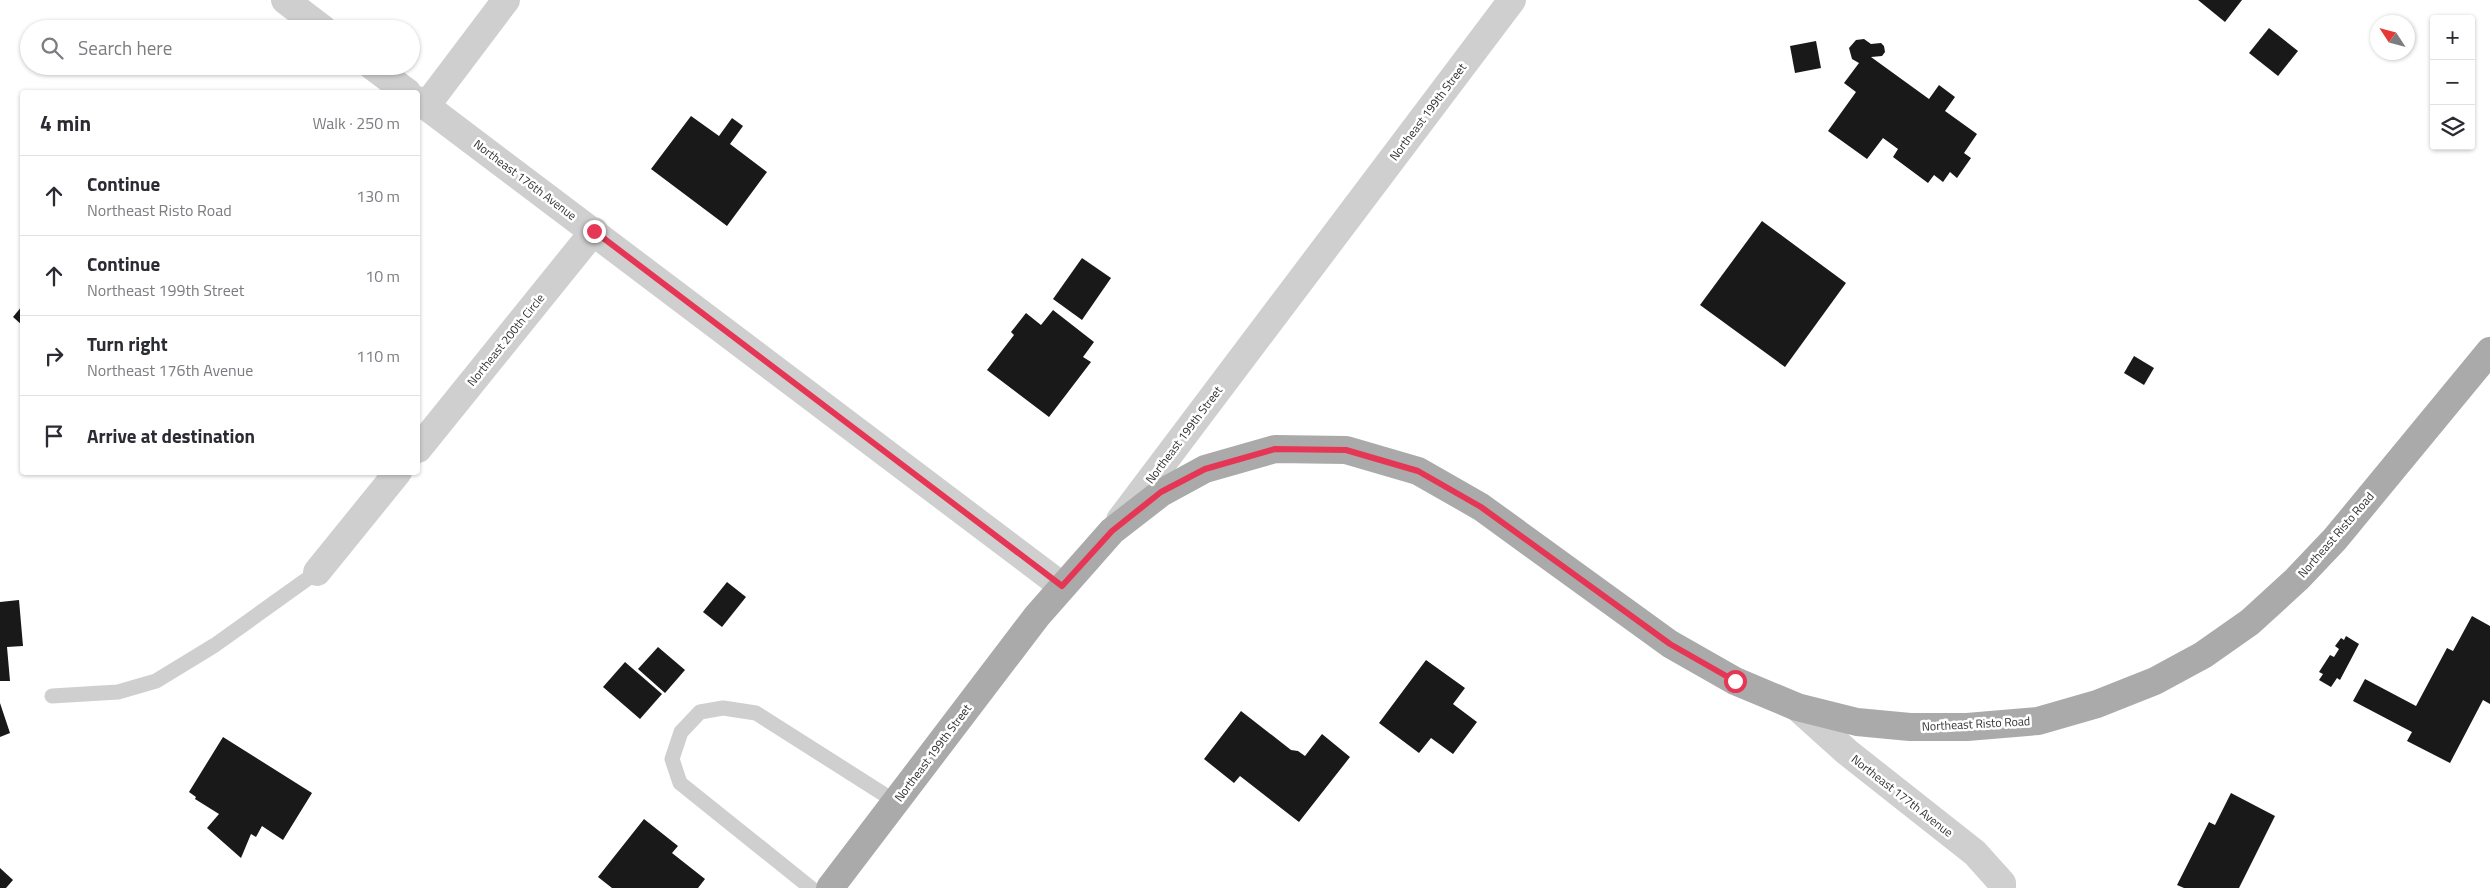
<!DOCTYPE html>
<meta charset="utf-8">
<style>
:root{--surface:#fff;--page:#f7f7f7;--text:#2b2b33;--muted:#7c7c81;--line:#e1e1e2}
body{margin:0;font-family:"Titillium Web",sans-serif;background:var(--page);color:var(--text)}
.controls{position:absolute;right:15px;top:15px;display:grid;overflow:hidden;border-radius:5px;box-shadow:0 1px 4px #0004}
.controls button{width:45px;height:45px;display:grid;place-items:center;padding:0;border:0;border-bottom:1px solid var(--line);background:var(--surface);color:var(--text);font:25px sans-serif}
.compass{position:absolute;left:2370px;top:15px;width:45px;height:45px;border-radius:50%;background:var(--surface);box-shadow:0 1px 4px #0004;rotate:306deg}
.stop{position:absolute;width:15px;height:15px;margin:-11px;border:4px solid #e53755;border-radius:50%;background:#fff}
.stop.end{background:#e53755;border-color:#fff;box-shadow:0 1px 5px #0008}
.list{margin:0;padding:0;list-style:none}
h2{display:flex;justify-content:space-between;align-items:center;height:65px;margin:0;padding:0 20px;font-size:21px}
h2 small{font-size:16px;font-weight:400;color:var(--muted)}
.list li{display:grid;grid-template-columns:32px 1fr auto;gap:15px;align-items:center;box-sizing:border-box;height:80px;padding:0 20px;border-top:1px solid var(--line)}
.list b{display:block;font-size:19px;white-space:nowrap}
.list p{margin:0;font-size:16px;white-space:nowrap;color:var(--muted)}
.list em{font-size:16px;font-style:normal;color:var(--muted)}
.icon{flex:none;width:28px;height:28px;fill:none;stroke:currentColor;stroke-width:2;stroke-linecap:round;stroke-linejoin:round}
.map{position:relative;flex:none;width:2490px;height:888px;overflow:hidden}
.search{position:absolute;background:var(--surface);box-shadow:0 1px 4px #0004;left:20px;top:20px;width:400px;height:55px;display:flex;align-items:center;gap:12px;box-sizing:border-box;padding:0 18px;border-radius:28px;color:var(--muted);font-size:19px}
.panel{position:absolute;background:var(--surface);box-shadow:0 1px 4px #0004;left:20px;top:90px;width:400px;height:385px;border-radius:5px}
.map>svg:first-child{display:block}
.building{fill:#191919}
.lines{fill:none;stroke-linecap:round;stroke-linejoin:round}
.service{stroke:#cfcfcf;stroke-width:15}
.minor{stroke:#cfcfcf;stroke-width:28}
.tertiary{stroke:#cfcfcf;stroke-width:28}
.primary{stroke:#aaa;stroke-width:28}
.route{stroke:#e53755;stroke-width:6}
.labels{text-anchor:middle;stroke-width:5;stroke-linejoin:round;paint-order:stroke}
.street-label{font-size:12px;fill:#323232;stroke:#fff}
</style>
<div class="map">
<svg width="2490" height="888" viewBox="0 0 2490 888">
<rect width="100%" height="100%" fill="#fff"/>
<g class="building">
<path d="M2198 0H2242L2225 22Z"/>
<path d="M2269 28 2298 51 2278 76 2249 53Z"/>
<path d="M1864 39 1871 44 1881 43 1884 46 1885 52 1882 56 1871 57 1929 99 1939 85 1955 97 1945 111 1977 134 1964 153 1971 158 1957 178 1950 172 1943 182 1934 175 1928 183 1893 157 1898 149 1883 138 1867 159 1828 131 1856 92 1844 83 1859 63 1852 59 1849 48 1856 40Z"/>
<path d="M1816 41 1821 68 1795 73 1790 46Z"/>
<path d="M691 116 719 136 732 118 743 126 730 144 767 172 727 226 651 169Z"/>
<path d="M1762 221 1846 283 1785 367 1700 305Z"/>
<path d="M1082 258 1111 278 1082 320 1053 299Z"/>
<path d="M22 306V325L13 317Z"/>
<path d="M1053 310 1094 342 1083 357 1091 362 1049 417 987 370 1014 335 1011 332 1026 313 1041 325Z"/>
<path d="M2134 356 2154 368 2144 385 2124 373Z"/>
<path d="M727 582 746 597 722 627 703 612Z"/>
<path d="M19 600 23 646 7 647 10 681H0V602Z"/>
<path d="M2472 616 2490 626V704L2483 700 2450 763 2407 741 2412 732 2353 701 2365 679 2416 706 2447 648 2453 651Z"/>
<path d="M2346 636 2359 644 2340 680 2337 678 2331 687 2319 680 2323 674 2319 672 2330 655 2334 657 2339 649 2335 646 2341 638 2344 640Z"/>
<path d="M658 647 685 670 665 693 638 669Z"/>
<path d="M1426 660 1465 688 1453 704 1477 722 1453 754 1431 738 1419 753 1379 723Z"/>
<path d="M625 662 662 694 640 719 603 687Z"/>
<path d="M0 703 10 733 0 737Z"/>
<path d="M1241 711 1291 750 1298 751 1305 756 1322 734 1350 757 1299 822 1240 776 1234 783 1204 759Z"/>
<path d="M223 737 312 793 283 840 262 826 256 837 251 834 241 858 207 828 219 814 195 799 196 797 189 792Z"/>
<path d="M2231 793 2275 816 2239 888H2184L2177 885 2209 822 2215 825Z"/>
<path d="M644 819 678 846 672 853 705 879 698 888H612L598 877Z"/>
<path d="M0 868 13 880 6 888H0Z"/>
</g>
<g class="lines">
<g class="service">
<path d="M52 696 118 692 156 681 215 645 317 572"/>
<path d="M811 888 680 783 672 759 681 732 700 712 723 708 756 713 896 802"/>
</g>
<g class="minor">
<path d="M426 106 506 0"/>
<path d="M418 449 594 231"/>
<path d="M1120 520 1512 0"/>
<path d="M317 572 398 472"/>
<path d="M1797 707 1847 752 1975 853 2002 883V888"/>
</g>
<g class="tertiary">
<path d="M285 0 323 29"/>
<path d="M372 66 407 92"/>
<path d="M418 100 1062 586"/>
</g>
<path class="primary" d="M830 888 1037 616 1112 531 1161 493 1205 469 1275 449 1346 450 1418 471 1481 507 1670 644 1735 681 1797 707 1857 722 1910 727H1967L2038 721 2097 704 2155 681 2203 655 2250 622 2297 579 2335 539 2490 351"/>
</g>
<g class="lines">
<path class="route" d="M594 231 1062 586 1112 531 1161 492 1205 469 1275 449 1346 450 1418 471 1481 507 1670 644 1735 681"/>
</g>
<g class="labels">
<g class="street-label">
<text transform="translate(1428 112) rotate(-53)" y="4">Northeast 199th Street</text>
<text transform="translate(525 180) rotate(37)" y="4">Northeast 176th Avenue</text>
<text transform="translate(506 340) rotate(-51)" y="4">Northeast 200th Circle</text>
<text transform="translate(1184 435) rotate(-53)" y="4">Northeast 199th Street</text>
<text transform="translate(2336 535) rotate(-49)" y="4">Northeast Risto Road</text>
<text transform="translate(1976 724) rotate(-3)" y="4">Northeast Risto Road</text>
<text transform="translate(933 753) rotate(-53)" y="4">Northeast 199th Street</text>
<text transform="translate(1902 796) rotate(38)" y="4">Northeast 177th Avenue</text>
</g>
</g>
</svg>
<div class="controls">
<button>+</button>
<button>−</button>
<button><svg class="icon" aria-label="layers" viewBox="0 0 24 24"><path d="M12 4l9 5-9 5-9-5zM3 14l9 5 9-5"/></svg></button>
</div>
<svg class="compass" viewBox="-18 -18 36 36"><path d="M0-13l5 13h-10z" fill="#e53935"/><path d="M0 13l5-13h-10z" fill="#7c7c81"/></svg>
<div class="stop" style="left:1735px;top:681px"></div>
<div class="stop end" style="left:594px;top:231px"></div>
<div class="search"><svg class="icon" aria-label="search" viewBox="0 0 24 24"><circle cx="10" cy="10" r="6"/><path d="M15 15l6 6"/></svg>Search here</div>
<section class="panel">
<h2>4 min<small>Walk · 250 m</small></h2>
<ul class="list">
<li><svg class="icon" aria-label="ahead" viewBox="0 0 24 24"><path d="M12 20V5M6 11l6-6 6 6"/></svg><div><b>Continue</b><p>Northeast Risto Road</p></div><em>130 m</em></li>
<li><svg class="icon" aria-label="ahead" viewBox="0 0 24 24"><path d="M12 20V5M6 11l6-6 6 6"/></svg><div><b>Continue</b><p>Northeast 199th Street</p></div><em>10 m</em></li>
<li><svg class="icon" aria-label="right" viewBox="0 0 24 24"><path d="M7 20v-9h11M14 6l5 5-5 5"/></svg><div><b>Turn right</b><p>Northeast 176th Avenue</p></div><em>110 m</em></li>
<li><svg class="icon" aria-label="arrive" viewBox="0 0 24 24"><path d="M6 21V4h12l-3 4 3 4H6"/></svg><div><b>Arrive at destination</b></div></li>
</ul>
</section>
</div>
